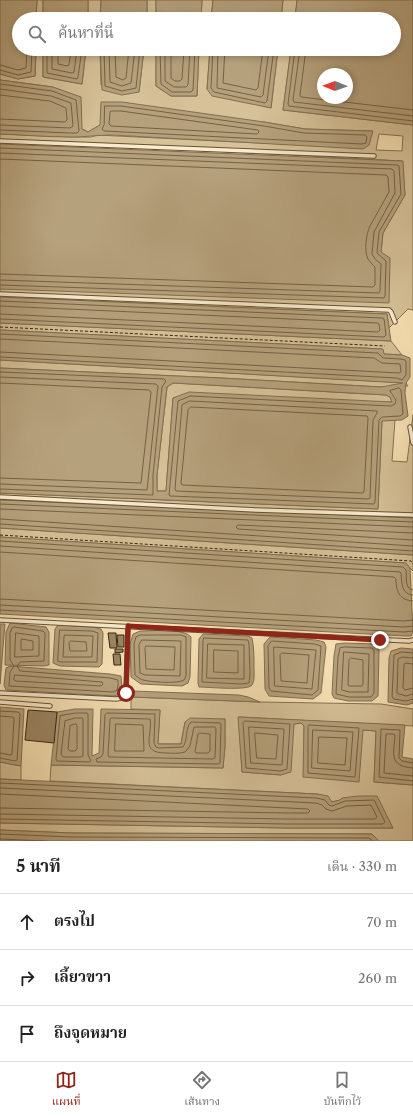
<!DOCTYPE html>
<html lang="th">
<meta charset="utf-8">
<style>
:root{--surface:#fff;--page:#f6f6f6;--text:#222;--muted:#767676;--line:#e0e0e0;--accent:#8f2418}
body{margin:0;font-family:"Libre Caslon Text","Noto Serif Thai",serif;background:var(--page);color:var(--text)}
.compass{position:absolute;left:317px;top:68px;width:36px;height:36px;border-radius:50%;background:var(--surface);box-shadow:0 2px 6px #0003;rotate:271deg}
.stop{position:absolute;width:12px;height:12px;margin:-9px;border:3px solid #8f2418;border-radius:50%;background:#fff}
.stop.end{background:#8f2418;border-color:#fff;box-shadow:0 1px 4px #0008}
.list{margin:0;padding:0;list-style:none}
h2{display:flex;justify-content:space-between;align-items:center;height:52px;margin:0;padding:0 16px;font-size:17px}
h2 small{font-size:13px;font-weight:400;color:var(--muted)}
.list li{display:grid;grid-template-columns:26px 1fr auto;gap:12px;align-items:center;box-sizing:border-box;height:56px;padding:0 16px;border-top:1px solid var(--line)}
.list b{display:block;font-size:15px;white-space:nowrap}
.list em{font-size:13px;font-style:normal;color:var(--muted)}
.icon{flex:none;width:22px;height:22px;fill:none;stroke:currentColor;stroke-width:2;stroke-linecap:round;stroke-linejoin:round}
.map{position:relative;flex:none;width:413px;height:841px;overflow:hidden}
.search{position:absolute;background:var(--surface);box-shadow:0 2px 6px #0003;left:12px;right:12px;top:12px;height:44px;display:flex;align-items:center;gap:10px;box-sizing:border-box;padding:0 14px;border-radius:22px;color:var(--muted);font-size:15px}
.sheet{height:220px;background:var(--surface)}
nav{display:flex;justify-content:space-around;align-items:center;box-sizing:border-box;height:56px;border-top:1px solid var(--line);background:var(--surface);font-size:11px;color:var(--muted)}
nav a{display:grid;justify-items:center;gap:2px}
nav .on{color:var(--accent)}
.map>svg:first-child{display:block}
.green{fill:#d6c198;stroke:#867253;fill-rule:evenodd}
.water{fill:#b5a17c;stroke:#826f50;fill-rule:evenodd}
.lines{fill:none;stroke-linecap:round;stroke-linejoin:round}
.shore{stroke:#756245;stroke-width:1}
.building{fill:#9a8664;stroke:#35240e}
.service-casing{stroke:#665338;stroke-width:5.5}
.path{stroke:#35240e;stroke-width:1;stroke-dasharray:3 2;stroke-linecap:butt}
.service{stroke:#faecce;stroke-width:3.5}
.route{stroke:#8f2418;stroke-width:5}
</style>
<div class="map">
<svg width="413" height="841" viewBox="0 0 413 841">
<rect width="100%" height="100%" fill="#f7e1b4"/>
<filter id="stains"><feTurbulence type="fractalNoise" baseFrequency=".005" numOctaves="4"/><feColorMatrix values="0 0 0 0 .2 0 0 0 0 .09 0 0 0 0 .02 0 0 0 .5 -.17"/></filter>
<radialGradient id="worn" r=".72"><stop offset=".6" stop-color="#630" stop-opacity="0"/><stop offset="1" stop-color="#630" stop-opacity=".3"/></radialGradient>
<g class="green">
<path d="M37 0H43V19H36Z"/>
<path d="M88 0H101L100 19H88Z"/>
<rect x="147" y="0" width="9" height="19"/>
<path d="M202 0H213L211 19H201Z"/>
<path d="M283 0H297L295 19H281Z"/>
<path d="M36 49H43V77L82 84 86 49H100L101 85 139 92 144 49H156V86L171 96H197L199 49H210L207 89 271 108 278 49H291L283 110 413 125V310L408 309 389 328 387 314 0 297V289L381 252 383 233 405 195 402 161 0 140V134L70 137H91L97 135 363 148 369 145 372 131 305 129 264 122 100 125 88 132 82 129 53 87 0 80V74L18 79 35 76ZM379 134 403 136 402 151 376 150Z"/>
<path d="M0 323 391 341 402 355 384 354 382 349 0 330Z"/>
<path d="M0 360 406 383 408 386 381 387 221 378 0 368Z"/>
<path d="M173 383 386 395 390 397 392 402 173 398 166 491H157V475L167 387Z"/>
<path d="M413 415V518L0 500V493L378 509 382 420H395L392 461 407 462Z"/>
<path d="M0 528 413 555V571L405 563 0 537Z"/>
<path d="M131 697 260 702 381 704 413 709V726L239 717 242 772 281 775 294 724 302 723 304 726V777L363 730 376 731 374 782 413 785V841H379L372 834 72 833 0 830V823L287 828H393L340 800 332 802 328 797 317 794 50 781 51 765 223 768 225 746V719L185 722 181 744H158L160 710 131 709Z"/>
<path d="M0 762 21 766V780L0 779Z"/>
</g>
<g class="water">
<path d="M0 0H37L36 19H19V49H36L35 76 18 79 0 74Z"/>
<rect x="43" y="0" width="45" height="19"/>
<path d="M101 0H147V19H100Z"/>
<path d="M156 0H202L201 19H156Z"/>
<path d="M213 0H283L281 19H211Z"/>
<path d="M297 0H413V125L283 110 291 49H394V19H295ZM323 74H347V98H323Z"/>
<path d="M43 49H86L82 84 43 77Z"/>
<path d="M100 49H144L139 92 122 95 102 90Z"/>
<path d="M156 49H199L197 96H171L156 86Z"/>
<path d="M210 49H278L271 108 212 96 207 89Z"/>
<path d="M0 80 53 87 81 97 82 129 88 132 100 125 101 102H122L264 122 305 129 373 131 369 145 363 149 112 135C98 135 85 137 72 137 48 137 24 135 0 134Z"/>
<path d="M0 144 403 161 405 195 383 233 381 252 390 258 389 303 0 289Z"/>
<path d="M0 297 387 314 391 341 0 323Z"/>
<path d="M0 330 383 349 384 354 402 355 410 358V377L406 383 405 393 408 416 402 420 382 421 378 509 0 493V368L221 378 381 387 403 383 0 360ZM173 383 386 395 390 397 392 402 189 392 173 398 166 491H157V475L167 387Z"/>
<path d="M0 500 413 518V555L0 528Z"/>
<path d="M0 537 406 563 410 568 413 632 411 636H404L0 614Z"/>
<path d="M10 623 46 627 49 632V665L43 666 5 665 6 632Z"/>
<path d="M0 624H5L0 684Z"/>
<path d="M58 625 93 627 101 629 103 633 102 664 99 667 60 666 53 663 55 629Z"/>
<path d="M140 631C152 631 184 628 191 637L190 677 188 683 182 686 141 684 131 677 130 644 133 634Z"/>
<path d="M203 634 248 636 252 638C254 647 254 657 254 666 254 672 255 680 252 685 248 691 208 687 199 687L198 683 199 639Z"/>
<path d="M270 637 316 640 324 642 326 647 321 693 313 699 269 696 265 689 264 644Z"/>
<path d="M344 643 375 644 379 650 378 696 372 701H348L334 698 332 694 334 656 336 644Z"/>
<path d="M401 648 413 649V703L407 705 388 702 389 658 391 651Z"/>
<path d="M10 666 110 674 121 676 122 687 120 694 114 696 6 690 4 685 6 668Z"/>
<path d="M132 691 239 695 248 697 260 702 131 697Z"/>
<path d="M0 707 24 709 21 766 0 762Z"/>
<path d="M75 709H93L92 756 99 753 101 709 160 710 158 744H181L185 722 190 718 225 719V746L223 768 51 765 57 712Z"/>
<path d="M238 717 405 725 402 757 413 759V785L374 782 376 731 363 730 359 782 303 777 304 726 301 723 294 724 291 772 281 775 242 772Z"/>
<path d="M0 779 317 794 328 796 332 802 340 800 342 798 358 796H377L393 828H287L0 823Z"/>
<path d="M0 830 72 833 372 834 379 841H0Z"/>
</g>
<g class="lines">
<g class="shore">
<path d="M47 49V73L77 79 78 77 82 49"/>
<path d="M52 49V69L72 73 74 72 77 49"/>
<path d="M58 49V64L67 66 69 65 71 49"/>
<path d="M104 49 105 86 122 91 136 88 140 49"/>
<path d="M109 49 110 82 122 86 131 83 135 49"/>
<path d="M115 49 116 77 123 80 126 78 129 49"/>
<path d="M160 49 161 84 172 92H191L193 90 195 49"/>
<path d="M165 49V81L174 87H186L188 85 190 49"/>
<path d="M171 49V78L175 81H180L182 79 184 49"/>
<path d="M213 49 211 88 214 92 265 103 267 101 274 49"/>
<path d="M218 49 217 88 261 97 263 95 269 49"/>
<path d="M225 49 223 83 256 90 258 88 263 49"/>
<path d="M295 49 288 104 289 106 413 121"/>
<path d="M300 49 293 100 294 102 413 116"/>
<path d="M306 49 300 95 301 97 413 110"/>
<path d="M0 65 18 70 26 68 27 49"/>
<path d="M0 70 18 75 31 72 32 49"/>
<path d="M0 84 52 91 76 100 79 131 77 133H70L0 130"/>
<path d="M0 89 51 96 71 103 73 126 70 128 0 125"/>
<path d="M0 95 50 101 66 108 67 120 65 122 0 119"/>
<path d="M105 106H121L264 126 304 133 365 135 367 137 366 143 362 144 104 131 102 129 104 125Z"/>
<path d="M111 111H121L258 130 259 132 257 134 111 126 109 124 110 113Z"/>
<path d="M0 148 397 165 399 166 401 194 379 232 377 253 386 261 385 296 384 298 0 285"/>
<path d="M0 153 392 169 394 171 395 193 374 232 372 254 375 259 381 264 380 291 379 293 0 280"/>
<path d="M0 159 386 175 388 177 389 192 370 226C366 234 364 251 368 259 370 262 373 265 375 267V285L373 287 0 274"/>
<path d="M0 301 382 318 384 319 386 335 384 337 0 319"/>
<path d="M0 306 378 323 379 324 380 330 378 332 0 314"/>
<path d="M0 334 378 353 383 358 401 359 405 360 406 362V375L402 380 397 378 0 357"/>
<path d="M0 339 374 358 382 363 400 364 401 372 399 373 0 352"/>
<path d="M0 372 164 379 166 381 162 387 153 475V495L0 489"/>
<path d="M0 377 156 384 158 386 147 490 0 484"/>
<path d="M0 383 149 390 151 392 141 483 0 478"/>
<path d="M399 388 401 390 403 414 400 416 382 417 379 420 375 502 374 504 170 496 169 495 178 401 190 396 391 406 395 404 396 400 390 391Z"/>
<path d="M190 401 377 411V413L373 420 370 498 368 499 176 491 175 489 182 405Z"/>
<path d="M191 407 367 416 368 418 364 492 362 493 182 485 181 483 188 410Z"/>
<path d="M0 504 413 522"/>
<path d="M0 509 413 527"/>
<path d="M0 519 413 546"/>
<path d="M0 524 413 551"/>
<path d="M413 533 238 525 236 527 238 529 413 540"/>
<path d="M0 541 403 567 406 570C407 577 404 589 413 590"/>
<path d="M0 546 400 572 401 573C402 583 401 594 413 595"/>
<path d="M0 552 394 577 396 579C396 591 399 600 413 601"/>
<path d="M0 599 404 621 413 620"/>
<path d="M0 605 404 627 413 626"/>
<path d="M0 610 404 632 413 631"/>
<path d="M14 627 43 631 45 633 44 661 20 662 17 666 20 671 110 678 118 680V686L117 690 113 692 9 686 10 672 14 666 10 660V633L12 628Z"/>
<path d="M60 630 92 631 98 633 97 662H61L58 661Z"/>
<path d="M16 633 39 636V656L15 657Z"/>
<path d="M65 635 93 636 92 657H63L64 637Z"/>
<path d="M141 635H181L186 637V676L184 680C178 684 151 682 143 680 141 680 138 677 135 675L134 644 136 637Z"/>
<path d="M204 638 248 640 249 644 250 674 249 683 241 684 202 682 203 641Z"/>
<path d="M22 639 33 641V650H21V641Z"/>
<path d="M142 640 181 641 180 676 145 675 140 673 139 645Z"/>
<path d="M71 641 86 642 87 651H70L69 643Z"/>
<path d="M272 641 315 644 321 646 318 690 312 695 271 691 269 688 268 646Z"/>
<path d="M208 644 244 645V679H241L207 678Z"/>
<path d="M146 646 175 647 174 670 146 669 145 648Z"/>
<path d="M274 647 316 650 312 689 275 686Z"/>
<path d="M345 647 372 648 374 651V693L371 697H349L336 694 338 657 340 648Z"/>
<path d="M214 650 238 651V673L214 672Z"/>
<path d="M344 652 369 654 368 692H349L342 690Z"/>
<path d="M282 653 309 655 307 683 281 681 280 655Z"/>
<path d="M413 653 401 652 394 655 392 697 394 699 406 701 413 699"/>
<path d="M351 658 363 660V684L362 686H350L348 685 349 660Z"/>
<path d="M413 658 402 657 398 659 397 693 399 694 406 696 413 694"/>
<path d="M413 664 405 663 404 665 403 688 405 690 413 688"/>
<path d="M15 675 102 682 103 684 101 686 16 681 14 680Z"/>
<path d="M0 711 18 712 20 714 17 760 15 761 0 758"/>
<path d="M76 713H87L88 714V755L91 761 89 762 57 761 56 759 60 716Z"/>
<path d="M107 713 155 714 154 743 156 747 159 748 183 747C188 740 185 728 191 722L220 723 221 724 220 763 218 764 97 762 96 759 101 757 103 754 105 715Z"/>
<path d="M0 716 13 717 14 719 12 754 10 755 0 753"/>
<path d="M76 718H82L83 719V756L81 757H63L61 754 65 721Z"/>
<path d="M111 718 150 719C153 735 139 753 166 753 172 753 179 754 185 752L190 746 194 727H215L216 729 215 758 213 759 109 757 108 755 110 720Z"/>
<path d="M245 721 290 724 287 769 280 771 246 768 243 723Z"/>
<path d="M76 724 77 726V749L75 751H70L68 749 70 726Z"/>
<path d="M116 724 143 725 144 751H115Z"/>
<path d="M309 725 359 728 355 777 308 773V727Z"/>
<path d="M249 727 284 729 282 765 251 763Z"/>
<path d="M313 730 353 732 350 771 312 768Z"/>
<path d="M200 733 210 734V751L208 753H196L195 752 198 734Z"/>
<path d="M255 733 278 735 276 759 257 758Z"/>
<path d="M319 737 347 738 345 765 318 763Z"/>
<path d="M413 763 402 761 399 758 400 730 381 729 379 777 413 781"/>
<path d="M413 768C388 766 394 754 395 735L393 734H386L384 773 413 776"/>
<path d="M0 783 316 798 325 800 329 805 332 806 345 801 374 800 385 822 383 824H287L0 819"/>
<path d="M0 788 316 803 322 805 326 809 332 811 347 806 371 805 377 817 375 819H287L0 814"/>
<path d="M0 794 308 809 310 811 308 813H287L0 808"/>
<path d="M0 834 72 837 369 838 373 841"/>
<path d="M0 839 45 841"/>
</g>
</g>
<g class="building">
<path d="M108 633H116L117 648H110Z"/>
<path d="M117 635H124V647H118Z"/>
<path d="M115 649H123V652L115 653Z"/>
<path d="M113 654H120L121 665H114Z"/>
<path d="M28 710 57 712 54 743 25 740Z"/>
</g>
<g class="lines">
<g class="service-casing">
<g id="service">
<path d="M0 141 374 156"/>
<path d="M0 294 389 310 391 312 395 322"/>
<path d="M410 427 413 443"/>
<path d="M0 497 256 510 413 515"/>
<path d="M0 620 409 641 413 640"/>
<path d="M0 693 116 699 122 698 126 693 128 626"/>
<path d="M0 702 50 706"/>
</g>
</g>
<g class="path">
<path d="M0 327 385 346"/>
<path d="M0 535 411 561 413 564"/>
</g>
<use href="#service" class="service"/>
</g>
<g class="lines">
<path class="route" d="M126 693 128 626 380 640"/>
</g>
<rect width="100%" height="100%" filter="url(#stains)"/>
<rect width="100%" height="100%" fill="url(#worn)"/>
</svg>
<svg class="compass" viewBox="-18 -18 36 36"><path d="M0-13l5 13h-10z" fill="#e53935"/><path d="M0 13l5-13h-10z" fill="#767676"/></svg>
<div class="stop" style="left:126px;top:693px"></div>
<div class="stop end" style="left:380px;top:640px"></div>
<div class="search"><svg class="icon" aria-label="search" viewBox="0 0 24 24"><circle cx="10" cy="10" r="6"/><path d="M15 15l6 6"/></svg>ค้นหาที่นี่</div>
</div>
<section class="sheet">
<h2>5 นาที<small>เดิน · 330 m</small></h2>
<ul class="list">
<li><svg class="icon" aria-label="ahead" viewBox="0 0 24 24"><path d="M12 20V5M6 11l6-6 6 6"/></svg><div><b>ตรงไป</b></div><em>70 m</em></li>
<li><svg class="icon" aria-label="right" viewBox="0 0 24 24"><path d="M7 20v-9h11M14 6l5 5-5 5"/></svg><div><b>เลี้ยวขวา</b></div><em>260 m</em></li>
<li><svg class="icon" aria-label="arrive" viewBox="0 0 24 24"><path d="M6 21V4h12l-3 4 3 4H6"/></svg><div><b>ถึงจุดหมาย</b></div></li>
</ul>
</section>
<nav>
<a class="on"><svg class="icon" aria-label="map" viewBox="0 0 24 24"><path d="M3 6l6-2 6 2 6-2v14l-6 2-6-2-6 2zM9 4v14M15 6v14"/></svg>แผนที่</a>
<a><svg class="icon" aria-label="directions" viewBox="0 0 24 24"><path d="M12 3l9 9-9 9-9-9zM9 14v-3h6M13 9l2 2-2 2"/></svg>เส้นทาง</a>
<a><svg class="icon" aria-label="saved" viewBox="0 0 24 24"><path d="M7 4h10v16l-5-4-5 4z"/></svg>บันทึกไว้</a>
</nav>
